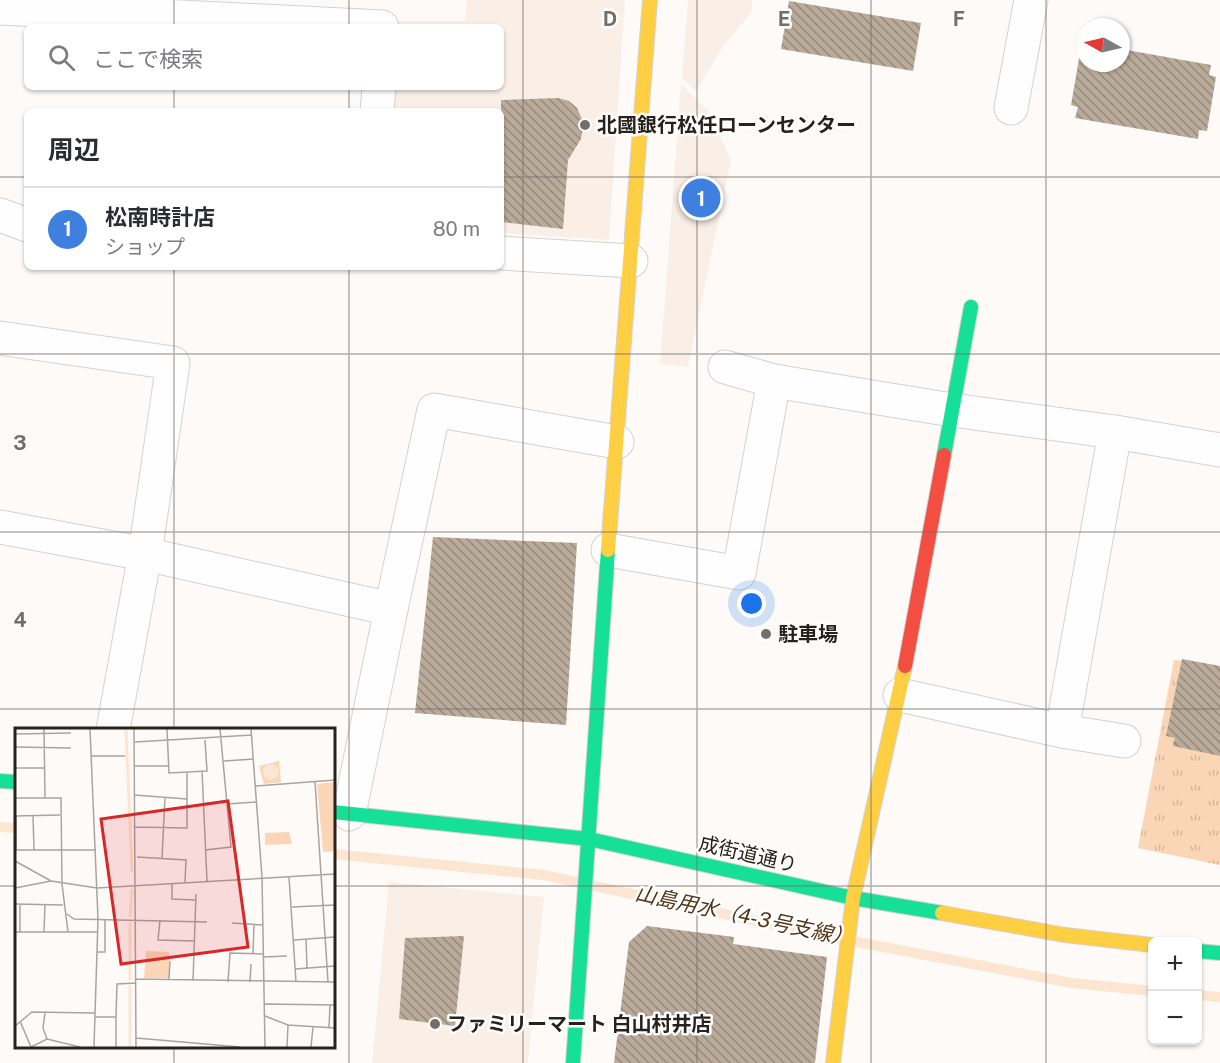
<!DOCTYPE html>
<html lang="ja">
<meta charset="utf-8">
<style>
:root{--surface:#fff;--page:#f7f7f7;--text:#2b2b33;--muted:#7c7c81;--line:#e1e1e2;--accent:#736e69}
body{margin:0;font-family:"Public Sans","Noto Sans JP",sans-serif;background:var(--page);color:var(--text)}
.controls{position:absolute;right:18px;bottom:18px;display:grid;overflow:hidden;border-radius:9px;box-shadow:0 2px 4px #0004}
.controls button{width:54px;height:54px;display:grid;place-items:center;padding:0;border:0;border-bottom:2px solid var(--line);background:var(--surface);color:var(--text);font:30px sans-serif}
.compass{position:absolute;left:1076px;top:18px;width:54px;height:54px;border-radius:50%;background:var(--surface);box-shadow:0 2px 4px #0004;rotate:278deg}
.you{position:absolute;left:752px;top:604px;width:21px;height:21px;margin:-15px;border:4px solid #fff;border-radius:50%;background:#1a73e8;box-shadow:0 0 0 9px #1a73e833}
.badge{display:grid;place-items:center;width:39px;height:39px;border-radius:50%;background:var(--accent);color:#fff;font-size:20px;font-weight:700}
.pin{position:absolute;translate:-50% -50%;border:3px solid #fff;box-shadow:0 2px 6px #0006}
.list{margin:0;padding:0;list-style:none}
h2{display:flex;justify-content:space-between;align-items:center;height:78px;margin:0;padding:0 24px;font-size:26px}
h2 small{font-size:20px;font-weight:400;color:var(--muted)}
.list li{display:grid;grid-template-columns:39px 1fr auto;gap:18px;align-items:center;box-sizing:border-box;height:84px;padding:0 24px;border-top:2px solid var(--line)}
.list b{display:block;font-size:22px;white-space:nowrap}
.list p{margin:0;font-size:20px;white-space:nowrap;color:var(--muted)}
.list em{font-size:20px;font-style:normal;color:var(--muted)}
.icon{flex:none;width:33px;height:33px;fill:none;stroke:currentColor;stroke-width:2;stroke-linecap:round;stroke-linejoin:round}
.map{position:relative;flex:none;width:1220px;height:1063px;overflow:hidden}
.search{position:absolute;background:var(--surface);box-shadow:0 2px 4px #0004;left:24px;top:24px;width:480px;height:66px;display:flex;align-items:center;gap:15px;box-sizing:border-box;padding:0 21px;border-radius:9px;color:var(--muted);font-size:22px}
.panel{position:absolute;background:var(--surface);box-shadow:0 2px 4px #0004;left:24px;top:108px;width:480px;height:162px;border-radius:9px}
.map>svg:first-child{display:block}
.built{fill:#faefe7}
.grass{fill:url(#grass-tufts)}
.lines{fill:none;stroke-linecap:round;stroke-linejoin:round}
.stream{stroke:#fce5d1;stroke-width:10}
.building{fill:url(#building-back-hatch)}
.street-casing{stroke:#d6d1ce;stroke-width:35}
.fast-casing{stroke:#d6d1ce;stroke-width:16}
.slow-casing{stroke:#d6d1ce;stroke-width:16}
.jam-casing{stroke:#d6d1ce;stroke-width:16}
.street{stroke:#fffefe;stroke-width:33}
.fast{stroke:#16e098;stroke-width:14}
.slow{stroke:#ffcf43;stroke-width:14}
.jam{stroke:#f24e42;stroke-width:14}
.grid{fill:none;stroke:#736e69;stroke-width:1.5;stroke-opacity:0.55}
.poi-dot{fill:#736e69;stroke:#fff;stroke-width:2}
.labels{text-anchor:middle;stroke-width:5;stroke-linejoin:round;paint-order:stroke}
.poi-label{font-size:20px;font-weight:bold;fill:#29221c;stroke:#fff;text-anchor:start}
.street-label{font-size:20px;fill:#29221c;stroke:#fff}
.water-label{font-size:21px;font-style:italic;fill:#543416;stroke:#fff}
.inset-river{fill:none;stroke:#fce5d1;stroke-width:3}
.inset-road{fill:none;stroke:#a8a4a0;stroke-width:1.5}
.view{fill:#d62828;fill-opacity:0.15;stroke:#d62828;stroke-width:3}
.inset-edge{fill:none;stroke:#29221c;stroke-width:3}
.grid-label{font-size:20px;text-anchor:middle;font-weight:bold;fill:#736e69;stroke:#fff;stroke-width:5;stroke-linejoin:round;paint-order:stroke}
</style>
<div class="map">
<svg width="1220" height="1063" viewBox="0 0 1220 1063">
<defs>
<pattern id="grass-tufts" width="24" height="20" patternUnits="userSpaceOnUse" patternTransform="scale(1.5)"><rect width="24" height="20" fill="#fad6b6"/><path d="M3 7l-1-3M5 7V3M7 7l1-3M15 17l-1-3M17 17v-4M19 17l1-3" fill="none" stroke="#d6b79c"/></pattern>
<pattern id="building-back-hatch" width="6" height="6" patternUnits="userSpaceOnUse" patternTransform="scale(1.5)"><rect width="6" height="6" fill="#b9aa99"/><path d="M-1 5l2 2M0 0l6 6M5-1l2 2" fill="none" stroke="#968a7c"/></pattern>
</defs>
<rect width="100%" height="100%" fill="#fdfaf8"/>
<g class="built">
<path d="M467 0H625L609 240 501 233V111H387L389 87H501V27H392L393 21H465Z"/>
<path d="M688 0H753L751 13 724 45 696 91 682 77Z"/>
<path d="M681 84 709 112 731 160 688 367 660 364Z"/>
<path d="M389 882 544 897 528 1063H372Z"/>
</g>
<path class="grass" d="M1174 660 1220 666V865L1138 848Z"/>
<g class="lines">
<g class="stream">
<path d="M0 827 16 828"/>
<path d="M333 854 544 875 831 937 1072 983 1152 991"/>
<path d="M1198 995 1220 997"/>
</g>
</g>
<g class="building">
<path d="M789 1 921 23 913 71 781 49Z"/>
<path d="M1121 49 1211 65 1209 75 1216 77 1207 131 1199 130 1198 139 1075 118 1078 107 1071 105 1080 53H1085V63H1121Z"/>
<path d="M558 98 569 101 577 108 582 119 583 128 581 139 568 160 563 229 501 222V100Z"/>
<path d="M433 537 577 543 566 725 415 713Z"/>
<path d="M1182 659 1220 666V756L1173 746 1175 738 1166 736Z"/>
<path d="M647 926 734 937 733 944 827 957 815 1063H614L629 942Z"/>
<path d="M464 936 455 1026 399 1019 405 938Z"/>
</g>
<g class="lines">
<g class="street-casing">
<g id="street">
<path d="M0 8 382 27"/>
<path d="M1011 108 1031 0"/>
<path d="M377 111 379 87"/>
<path d="M0 215 27 225"/>
<path d="M501 253 631 261"/>
<path d="M0 338 173 363 145 554 113 730"/>
<path d="M725 367 774 381 952 410 1115 432 1220 450"/>
<path d="M0 527 145 554 391 609"/>
<path d="M608 550 739 573 774 381"/>
<path d="M900 695 1062 731 1115 432"/>
<path d="M1062 731 1124 741"/>
<path d="M349 814 391 609 434 410 617 442"/>
</g>
</g>
<g class="fast-casing">
<g id="fast">
<path d="M944 455 971 307"/>
<path d="M0 781 16 782"/>
<path d="M333 812 589 839 853 898 942 913"/>
<path d="M1198 951 1220 953"/>
<path d="M573 1063 608 550"/>
</g>
</g>
<g class="slow-casing">
<g id="slow">
<path d="M608 550 650 0"/>
<path d="M942 913 1065 935 1152 945"/>
<path d="M833 1063 853 898 905 666"/>
</g>
</g>
<g class="jam-casing">
<path id="jam" d="M905 666 944 455"/>
</g>
<use href="#street" class="street"/>
<use href="#fast" class="fast"/>
<use href="#slow" class="slow"/>
<use href="#jam" class="jam"/>
</g>
<path class="grid" d="M174 0V27M349 0V27M523 0V1063M697 0V1063M871 0V1063M1046 0V1063M174 87V111M349 87V111M0 177H27M501 177H1220M174 267V730M349 267V1063M0 354H1220M0 532H1220M0 709H1220M0 886H16M333 886H1220M174 1046V1063"/>
<g class="poi-dot">
<circle cx="585" cy="125" r="6"/>
<circle cx="766" cy="634" r="6"/>
<circle cx="435" cy="1024" r="6"/>
</g>
<g class="labels">
<g class="poi-label">
<text x="597" y="132">北國銀行松任ローンセンター</text>
<text x="778" y="641">駐車場</text>
<text x="447" y="1031">ファミリーマート 白山村井店</text>
</g>
<g class="street-label">
<text transform="translate(748 854) rotate(13)" y="7">成街道通り</text>
</g>
<g class="water-label">
<text transform="translate(744 916) rotate(12)" y="7">山島用水（4-3号支線）</text>
</g>
</g>
<g transform="translate(15 728)">
<rect width="320" height="320" fill="#fdfaf8"/>
<path d="M319 54V123L308 124 302 56ZM131 223 154 224V250H129Z" fill="#fad6b6"/>
<path d="M319 97V120H310L309 98Z" fill="#fad6b6"/>
<path d="M264 33 266 54 249 56 244 38ZM311 58H319V96L308 97 304 66ZM274 104 277 116 250 117V105Z" fill="#fad6b6"/>
<path d="M248 44a8 8 0 1 1 16 0a8 8 0 1 1-16 0Z" fill="#fce5d1"/>
<path class="inset-river" d="M111 1 117 144M115 189 117 161M115 194V252M115 319V257"/>
<path class="inset-road" d="M29 1 30 70M75 1 83 191 79 319M119 1 121 319M152 1 154 45 192 43 190 12M236 1 247 149 250 319M0 6 56 5M120 14 237 7M0 19 56 20M76 28H110M209 33 239 31M119 38H153M0 40H30M187 43 192 153M300 54 313 254M241 58 320 52M119 67 172 71M0 70H46L47 156 53 204M187 76 212 73M212 76 242 74M0 88 45 87M1 88V122M18 88 19 122M120 99 172 100V44M0 122H81M190 122 216 119 205 1M122 129 171 132 170 154M147 130 150 70M0 133 36 153 82 160M274 149 281 254M157 155V171L180 172M0 160 36 153M82 160 320 146M0 176 48 177M5 177V204M277 179 320 177M52 186 59 191 192 194M145 192 143 212 180 213M217 195 248 197M0 204H83M29 204 30 176M291 211 292 240M279 212 320 209M82 224H90V191M238 226 239 197M248 229 272 228M280 241 320 238M120 251 320 254M154 251 155 233M178 253 181 166M213 254 215 225 248 226M235 254 236 236M250 276 320 277M30 285 28 300 32 311M250 288 273 297 320 300M80 289H101V319M101 289 102 256 120 255M5 293 16 319M0 298 17 284 80 285M314 300 315 277M121 310 225 319M16 319 32 311 65 319M272 319 273 297M296 319 298 299"/>
<path class="view" d="M213 73 233 219 106 236 86 91Z"/>
<rect width="320" height="320" class="inset-edge"/>
</g>
<g class="grid-label">
<text x="610" y="26">D</text>
<text x="784" y="26">E</text>
<text x="959" y="26">F</text>
<text x="20" y="450">3</text>
<text x="20" y="627">4</text>
</g>
</svg>
<div class="controls">
<button>+</button>
<button>−</button>
</div>
<svg class="compass" viewBox="-18 -18 36 36"><path d="M0-13l5 13h-10z" fill="#e53935"/><path d="M0 13l5-13h-10z" fill="#7c7c81"/></svg>
<div class="you"></div>
<div class="pin badge" style="left:701px;top:198px;background:#3f7fe0">1</div>
<div class="search"><svg class="icon" aria-label="search" viewBox="0 0 24 24"><circle cx="10" cy="10" r="6"/><path d="M15 15l6 6"/></svg>ここで検索</div>
<section class="panel">
<h2>周辺<small></small></h2>
<ul class="list">
<li><span class="badge" style="background:#3f7fe0">1</span><div><b>松南時計店</b><p>ショップ</p></div><em>80 m</em></li>
</ul>
</section>
</div>
